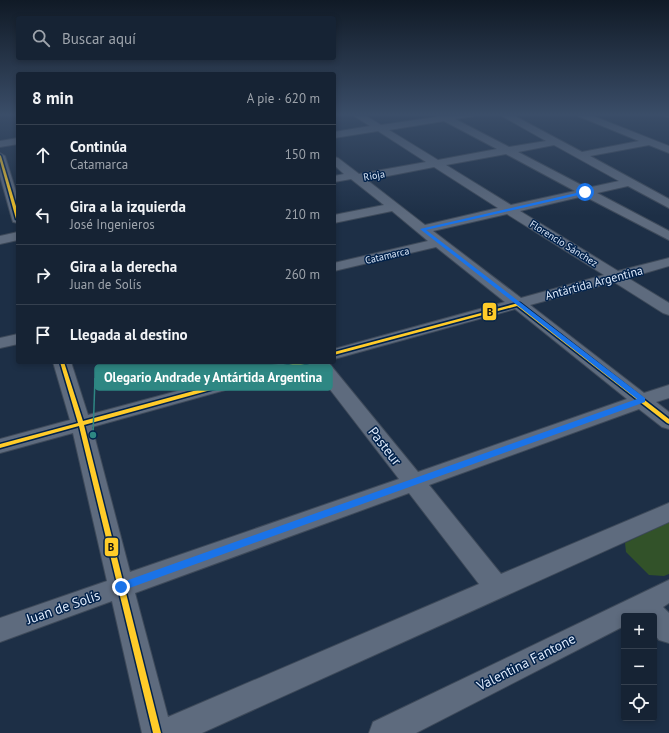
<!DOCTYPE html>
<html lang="es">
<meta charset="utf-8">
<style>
:root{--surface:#162334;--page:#232f40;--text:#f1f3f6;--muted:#9ea4ac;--line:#35404f}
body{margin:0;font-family:"PT Sans",sans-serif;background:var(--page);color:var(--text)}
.controls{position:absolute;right:12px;bottom:12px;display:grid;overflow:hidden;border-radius:4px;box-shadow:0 2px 6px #0003}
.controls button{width:36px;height:36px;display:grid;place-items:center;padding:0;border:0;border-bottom:1px solid var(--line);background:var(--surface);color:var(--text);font:20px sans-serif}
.stop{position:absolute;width:12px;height:12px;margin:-9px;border:3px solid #1a73e8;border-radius:50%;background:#fff}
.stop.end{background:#1a73e8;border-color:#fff;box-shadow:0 1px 4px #0008}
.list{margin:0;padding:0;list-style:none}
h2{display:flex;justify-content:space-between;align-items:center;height:52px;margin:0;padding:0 16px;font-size:17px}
h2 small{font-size:13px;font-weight:400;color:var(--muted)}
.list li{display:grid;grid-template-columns:26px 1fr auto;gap:12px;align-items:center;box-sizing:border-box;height:60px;padding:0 16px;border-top:1px solid var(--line)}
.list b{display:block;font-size:15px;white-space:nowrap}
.list p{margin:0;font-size:13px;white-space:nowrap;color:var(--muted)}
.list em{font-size:13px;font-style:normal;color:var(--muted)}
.icon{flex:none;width:22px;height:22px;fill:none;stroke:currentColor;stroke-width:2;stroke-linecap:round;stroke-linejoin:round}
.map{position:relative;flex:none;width:669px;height:733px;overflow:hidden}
.search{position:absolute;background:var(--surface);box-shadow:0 2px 6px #0003;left:16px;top:16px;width:320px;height:44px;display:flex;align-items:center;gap:10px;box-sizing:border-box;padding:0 14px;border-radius:4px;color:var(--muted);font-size:15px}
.panel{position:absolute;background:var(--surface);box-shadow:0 2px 6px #0003;left:16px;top:72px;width:320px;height:292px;border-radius:4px}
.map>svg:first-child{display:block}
.green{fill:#325229}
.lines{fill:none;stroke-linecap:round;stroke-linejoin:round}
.minor-casing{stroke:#3e4a5a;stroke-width:2}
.minor{fill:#5e6b7e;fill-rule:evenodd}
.bus-1-casing{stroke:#02224b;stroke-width:3}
.bus-1{fill:#ffcc29;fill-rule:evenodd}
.route{fill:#1a73e8}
.labels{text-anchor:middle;stroke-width:3;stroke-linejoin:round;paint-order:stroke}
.far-street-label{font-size:10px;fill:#deeafb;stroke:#02224b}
.street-label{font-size:12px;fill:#deeafb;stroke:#02224b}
.near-street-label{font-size:14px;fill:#deeafb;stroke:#02224b}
.leader{fill:none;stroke:#2e8783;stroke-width:1.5}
.callout-dot{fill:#2e8783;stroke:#02224b;stroke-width:1.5}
.callout{fill:#2e8783;stroke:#2e8783;stroke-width:1.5}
.callout-label{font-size:13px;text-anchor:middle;font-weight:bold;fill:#fff}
.line-badge{stroke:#02224b;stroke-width:1.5}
.pale-badge-label{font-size:11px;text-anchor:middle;font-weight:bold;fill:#111}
</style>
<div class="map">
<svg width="669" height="733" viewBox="0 0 669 733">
<rect width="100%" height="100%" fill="#1d2f46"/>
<path class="green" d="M669 522V574L664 576 649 575 626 552 625 543Z"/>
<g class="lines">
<g class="minor-casing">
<g id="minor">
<path d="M353 114H363L381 125 436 117 434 114 447 115 475 114 474 116 455 119 509 147 546 141 502 116 501 114H511L582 152 639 141 578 116 576 114H588L669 146V153L649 145 590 156 669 199V208L628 186 597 193 669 231V240L584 196 520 211 618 271 669 258V266L628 278 669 303V315L663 313 614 282 530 305 644 393 669 385V398L656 402 669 412V429L662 427 639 409 429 485 501 574 669 503V522L202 733H142L112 601 0 642V618L107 581 73 433 0 453V439L70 420 53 362H71L88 415 286 362H328L418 472 627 399 515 309 334 359V349L505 302 436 247 334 271V263L428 241 392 211 334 223V215L384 205 351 179 334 182V176L344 174 334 165V157L338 158 359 174 426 162 378 131 334 138V132L370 126 354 116ZM444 121 497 149 438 160 389 130ZM554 145 619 181 587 188 518 152ZM506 154 575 191 511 205 446 165ZM434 167 498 208 425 225 367 180ZM507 214 604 275 521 298 433 231ZM312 366 399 479 130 572 92 427ZM409 493 479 584 168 717 135 593Z"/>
<path d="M662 114H669V117L664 116Z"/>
<path d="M18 138V144L0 147V141Z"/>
<path d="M0 153 5 156 18 198V223L13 222 12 219 0 176Z"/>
<path d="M18 232V240L0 244V236Z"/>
<path d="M18 334V344L0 348V338Z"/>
<path d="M669 580V603L663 607 669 613V643L659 640 654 634V616H624V626L416 733H369L373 722Z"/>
</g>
</g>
<use href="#minor" class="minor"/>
<g class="bus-1-casing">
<g id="bus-1">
<path d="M0 155 1 156 18 213V220L16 219 0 161Z"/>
<path d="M518 303H520L669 419V424L667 423 517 306 334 355V352Z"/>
<path d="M60 362H64L83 421 300 362H308V363L84 425 161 733H153L79 426 0 448V444L78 423Z"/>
</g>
</g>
<use href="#bus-1" class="bus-1"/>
</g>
<linearGradient id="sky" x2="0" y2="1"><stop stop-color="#101a26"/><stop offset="0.53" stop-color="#3a4d68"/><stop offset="1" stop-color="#3a4d68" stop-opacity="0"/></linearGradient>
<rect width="669" height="216" fill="url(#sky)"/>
<path class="route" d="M585 191 587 193 426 230 645 398V402L124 590H117L116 587 117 584 637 399 420 229Z"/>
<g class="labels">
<g class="far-street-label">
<text transform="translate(374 175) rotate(-10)" y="4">Rioja</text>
<text transform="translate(564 243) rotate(32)" y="4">Florencio Sánchez</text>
<text transform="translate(387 255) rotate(-13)" y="4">Catamarca</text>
</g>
<g class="street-label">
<text transform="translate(594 283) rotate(-15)" y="4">Antártida Argentina</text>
</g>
<g class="near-street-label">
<text transform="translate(385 446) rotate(52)" y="5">Pasteur</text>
<text transform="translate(63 607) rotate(-19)" y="5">Juan de Solís</text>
<text transform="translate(526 662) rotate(-27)" y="5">Valentina Fantone</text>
</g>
</g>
<path class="leader" d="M93 435L95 378"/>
<circle class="callout-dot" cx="93" cy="435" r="4"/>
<rect class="callout" x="95" y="365" width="237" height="25" rx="4"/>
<g class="callout-label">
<text x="213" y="382">Olegario Andrade y Antártida Argentina</text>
</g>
<g class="line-badge">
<rect x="482" y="302" width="15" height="19" rx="4" fill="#ffcc29"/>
<rect x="104" y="537" width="15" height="20" rx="4" fill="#ffcc29"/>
</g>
<g class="pale-badge-label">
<text x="490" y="316">B</text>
<text x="111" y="551">B</text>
</g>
</svg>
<div class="controls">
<button>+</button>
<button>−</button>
<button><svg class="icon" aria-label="locate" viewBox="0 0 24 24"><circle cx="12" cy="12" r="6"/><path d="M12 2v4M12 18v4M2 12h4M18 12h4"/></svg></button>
</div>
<div class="stop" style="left:585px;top:192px"></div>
<div class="stop end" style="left:121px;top:587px"></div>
<div class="search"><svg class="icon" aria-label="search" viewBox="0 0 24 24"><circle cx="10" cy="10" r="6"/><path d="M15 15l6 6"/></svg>Buscar aquí</div>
<section class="panel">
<h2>8 min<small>A pie · 620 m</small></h2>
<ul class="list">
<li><svg class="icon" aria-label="ahead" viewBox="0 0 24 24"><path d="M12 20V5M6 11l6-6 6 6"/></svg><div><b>Continúa</b><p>Catamarca</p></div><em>150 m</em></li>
<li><svg class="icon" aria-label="left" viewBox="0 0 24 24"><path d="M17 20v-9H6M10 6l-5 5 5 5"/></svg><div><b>Gira a la izquierda</b><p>José Ingenieros</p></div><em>210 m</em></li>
<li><svg class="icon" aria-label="right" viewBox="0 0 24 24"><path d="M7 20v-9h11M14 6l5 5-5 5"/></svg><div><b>Gira a la derecha</b><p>Juan de Solís</p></div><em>260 m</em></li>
<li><svg class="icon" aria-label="arrive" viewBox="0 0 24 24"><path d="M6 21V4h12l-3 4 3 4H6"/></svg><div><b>Llegada al destino</b></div></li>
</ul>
</section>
</div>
